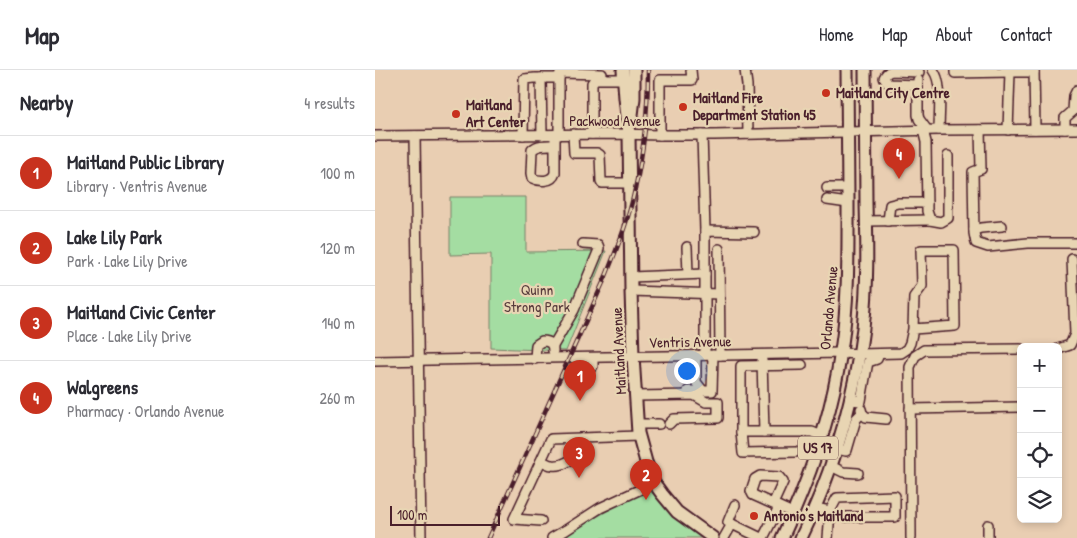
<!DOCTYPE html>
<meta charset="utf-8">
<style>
:root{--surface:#fff;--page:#f2f2f3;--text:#2b2b33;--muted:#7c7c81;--line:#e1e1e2;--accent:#c8321e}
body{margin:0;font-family:"Patrick Hand",sans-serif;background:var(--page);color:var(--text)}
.controls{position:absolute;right:15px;bottom:15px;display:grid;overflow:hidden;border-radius:8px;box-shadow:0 2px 8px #0003}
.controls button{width:45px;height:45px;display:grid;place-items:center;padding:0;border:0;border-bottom:1px solid var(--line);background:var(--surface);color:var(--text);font:25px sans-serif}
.scale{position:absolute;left:15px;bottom:12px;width:110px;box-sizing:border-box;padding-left:5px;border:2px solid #4a1f2b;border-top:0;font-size:14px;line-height:18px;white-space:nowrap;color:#4a1f2b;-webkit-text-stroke:4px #e8d5b3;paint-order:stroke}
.you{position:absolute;left:311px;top:300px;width:18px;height:18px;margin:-12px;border:4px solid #fff;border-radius:50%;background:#1a73e8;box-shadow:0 0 0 8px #1a73e833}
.badge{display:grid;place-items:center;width:32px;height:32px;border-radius:50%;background:var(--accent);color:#fff;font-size:16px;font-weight:700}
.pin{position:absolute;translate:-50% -41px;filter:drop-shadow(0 1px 2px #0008)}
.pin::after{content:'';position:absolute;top:26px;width:18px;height:15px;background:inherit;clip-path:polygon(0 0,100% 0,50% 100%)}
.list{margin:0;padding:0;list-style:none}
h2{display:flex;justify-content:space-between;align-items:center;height:65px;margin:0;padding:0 20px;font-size:21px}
h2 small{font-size:16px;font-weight:400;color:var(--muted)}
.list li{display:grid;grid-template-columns:32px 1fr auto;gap:15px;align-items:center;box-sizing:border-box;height:75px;padding:0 20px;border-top:1px solid var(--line)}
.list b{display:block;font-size:19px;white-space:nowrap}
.list p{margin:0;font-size:16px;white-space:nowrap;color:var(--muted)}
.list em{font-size:16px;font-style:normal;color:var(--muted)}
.icon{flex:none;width:28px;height:28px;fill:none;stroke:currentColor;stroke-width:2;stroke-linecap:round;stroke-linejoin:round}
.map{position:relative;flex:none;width:702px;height:468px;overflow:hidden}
header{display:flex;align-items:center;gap:30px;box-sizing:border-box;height:70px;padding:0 25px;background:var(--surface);border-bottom:1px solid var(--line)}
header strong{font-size:24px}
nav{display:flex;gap:28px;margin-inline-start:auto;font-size:18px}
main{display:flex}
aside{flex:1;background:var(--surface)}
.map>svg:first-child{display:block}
.green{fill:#a4dda2;stroke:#777e66}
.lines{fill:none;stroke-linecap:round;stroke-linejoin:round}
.minor-casing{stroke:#4a1f2b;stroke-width:12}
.major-casing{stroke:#4a1f2b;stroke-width:15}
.minor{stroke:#e8d5b3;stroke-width:9}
.major{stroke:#e8d5b3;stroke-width:11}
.rail-casing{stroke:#4a1f2b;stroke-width:4.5}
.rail{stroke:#e8d5b3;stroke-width:2.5;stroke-dasharray:8;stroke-linecap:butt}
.poi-dot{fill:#c8321e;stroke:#e8d5b3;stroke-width:2}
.labels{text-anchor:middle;stroke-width:4.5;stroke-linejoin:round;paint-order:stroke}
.shield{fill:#e8d5b3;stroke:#795654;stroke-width:1}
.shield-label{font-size:14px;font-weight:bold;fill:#4a1f2b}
.poi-label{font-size:15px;font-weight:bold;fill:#4a1f2b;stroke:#e8d5b3;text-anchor:start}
.street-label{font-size:15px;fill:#4a1f2b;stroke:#e8d5b3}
.park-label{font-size:15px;fill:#583c3d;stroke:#e8d5b3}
</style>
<header>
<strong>Map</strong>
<nav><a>Home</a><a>Map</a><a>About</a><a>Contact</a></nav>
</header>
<main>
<aside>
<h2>Nearby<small>4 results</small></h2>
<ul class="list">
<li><span class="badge">1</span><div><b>Maitland Public Library</b><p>Library · Ventris Avenue</p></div><em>100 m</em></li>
<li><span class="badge">2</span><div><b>Lake Lily Park</b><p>Park · Lake Lily Drive</p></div><em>120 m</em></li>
<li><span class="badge">3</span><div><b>Maitland Civic Center</b><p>Place · Lake Lily Drive</p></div><em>140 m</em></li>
<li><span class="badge">4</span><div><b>Walgreens</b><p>Pharmacy · Orlando Avenue</p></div><em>260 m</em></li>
</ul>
</aside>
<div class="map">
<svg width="702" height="468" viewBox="0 0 702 468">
<rect width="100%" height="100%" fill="#e9ceb2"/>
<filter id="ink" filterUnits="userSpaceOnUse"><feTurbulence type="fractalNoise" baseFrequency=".02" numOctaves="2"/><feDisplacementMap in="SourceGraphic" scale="10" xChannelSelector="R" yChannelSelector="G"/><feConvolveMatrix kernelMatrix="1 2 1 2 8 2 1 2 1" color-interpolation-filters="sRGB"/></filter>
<g filter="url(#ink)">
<g class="green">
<path d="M75 127H151V182L231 181 191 281 116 278V184L75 185Z"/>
<path d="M278 416 329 468H183Z"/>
</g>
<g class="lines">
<g class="minor-casing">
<g id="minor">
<path d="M370 0 372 15 373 64"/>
<path d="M558 0C568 12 564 44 564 60"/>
<path d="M580 0V3L635 2"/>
<path d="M659 0 660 59"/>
<path d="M166 8 167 65"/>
<path d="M543 10V45L544 49 552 60"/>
<path d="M543 15 513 14 509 8C511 4 512 2 517 1L544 2"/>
<path d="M690 59V48L698 41 699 26 702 20"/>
<path d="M548 60 551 72 552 141 555 150 566 152 573 148V86"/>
<path d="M605 60 606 99 598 102 599 163 601 173 613 177 653 173H702"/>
<path d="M633 60 635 2H659"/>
<path d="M198 64 199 83H222L225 85 226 111 227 113H255"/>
<path d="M217 64V13L220 9H249"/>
<path d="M148 65 149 9 160 8H184"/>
<path d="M180 65V103C177 112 165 112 157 108L156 103 157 80C163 74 172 75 180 75"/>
<path d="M184 65V8L185 3 227 4"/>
<path d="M285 65V10H317L316 0"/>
<path d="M327 65 330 161"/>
<path d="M0 66 242 64 285 65H339L564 60 702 59"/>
<path d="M40 66 46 468"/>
<path d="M452 118H473"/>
<path d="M452 130 473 133"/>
<path d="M491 151 555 150"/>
<path d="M513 151 515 135 523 133H552"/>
<path d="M599 160 606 158 627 156"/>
<path d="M312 177 313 204"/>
<path d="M344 179 345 285"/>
<path d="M256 207 330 204"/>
<path d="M256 221 344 224"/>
<path d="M178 276 199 240 223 182 224 178 223 175 208 174"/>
<path d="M683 279 695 275 700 264 697 189"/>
<path d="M321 285V312L328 321"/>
<path d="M330 285V161L379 162"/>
<path d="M203 288 204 297C208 299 215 299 218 296V288"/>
<path d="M160 289 161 275 167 271C174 271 178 273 178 281"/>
<path d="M387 290 389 362"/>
<path d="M0 291 466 283 484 284 526 283 532 279 535 273 538 259 539 227 547 216 546 180H579L580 256 538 259"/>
<path d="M427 295 366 296V362H437L447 366"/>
<path d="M313 321H337L338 285"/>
<path d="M261 326 319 325 331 332H343V348L299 349 294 354"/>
<path d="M475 330 486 331 490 308 493 292 502 289 504 284"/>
<path d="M486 339 487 343 491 347 511 349"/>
<path d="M535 339 646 337"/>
<path d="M263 354H284"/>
<path d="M366 362 368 383 421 382"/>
<path d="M462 379 471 381 472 380 481 349 487 343"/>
<path d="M166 391C170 392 174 395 177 395 187 397 200 389 204 380 206 376 206 372 206 368"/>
<path d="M456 396 468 402 483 403"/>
<path d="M398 434 408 412 404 407 385 406 380 409 376 421 378 425 418 443"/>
<path d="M440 438 455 441 460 447H520V426L462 428 455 441 453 468"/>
<path d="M166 451 139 449 176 369 264 366"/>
<path d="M357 454 353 452 360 435"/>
<path d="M613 455V468"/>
<path d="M177 468 191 460 225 438 279 413"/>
<path d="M349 468 357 454 386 468"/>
<path d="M388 468 404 437"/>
<path d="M536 468 535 297 540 286 549 280 646 279"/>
</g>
</g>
<g class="major-casing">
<g id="major">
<path d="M248 0 250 28 254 64 256 221 258 286 263 363 271 392 279 413 287 424 302 442 338 468"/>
<path d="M257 45 259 28V0"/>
<path d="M407 468C435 408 457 346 466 281 474 229 473 181 473 129 473 86 472 43 472 0"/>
<path d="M426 468C458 402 479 331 488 258 493 216 492 174 491 133 491 89 490 44 490 0"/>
</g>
</g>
<use href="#minor" class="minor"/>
<use href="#major" class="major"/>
<g class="rail-casing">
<path id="rail" d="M113 468 231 206C242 178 254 149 260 119 269 80 273 40 273 0"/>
</g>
<use href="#rail" class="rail"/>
</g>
</g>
<g class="poi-dot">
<circle cx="451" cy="23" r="5"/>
<circle cx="308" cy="37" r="5"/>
<circle cx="81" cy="44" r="5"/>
<circle cx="379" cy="446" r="5"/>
</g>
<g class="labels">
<rect class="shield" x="423" y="366.5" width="40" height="23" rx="4"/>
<g class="shield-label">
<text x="443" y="383">US 17</text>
</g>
<g class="poi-label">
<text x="461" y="28">Maitland City Centre</text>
<text x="318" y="33">Maitland Fire<tspan x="318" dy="17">Department Station 45</tspan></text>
<text x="91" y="40">Maitland<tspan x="91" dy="17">Art Center</tspan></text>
<text x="389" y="451">Antonio's Maitland</text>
</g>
<g class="street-label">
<text x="240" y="56">Packwood Avenue</text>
<text transform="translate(454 238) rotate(-85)" y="5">Orlando Avenue</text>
<text transform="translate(315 272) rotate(-1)" y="5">Ventris Avenue</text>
<text transform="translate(244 281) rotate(-93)" y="5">Maitland Avenue</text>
</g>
<g class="park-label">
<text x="162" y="225">Quinn<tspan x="162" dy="17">Strong Park</tspan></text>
</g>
</g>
</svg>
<div class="controls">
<button>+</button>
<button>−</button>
<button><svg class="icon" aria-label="locate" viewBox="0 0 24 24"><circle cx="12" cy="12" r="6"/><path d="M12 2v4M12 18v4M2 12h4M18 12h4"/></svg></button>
<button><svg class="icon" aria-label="layers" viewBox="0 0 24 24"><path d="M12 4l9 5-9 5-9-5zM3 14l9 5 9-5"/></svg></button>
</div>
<div class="scale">100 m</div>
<div class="you"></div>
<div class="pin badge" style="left:205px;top:331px">1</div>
<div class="pin badge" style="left:271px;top:430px">2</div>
<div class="pin badge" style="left:204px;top:408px">3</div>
<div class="pin badge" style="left:524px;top:109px">4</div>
</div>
</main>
